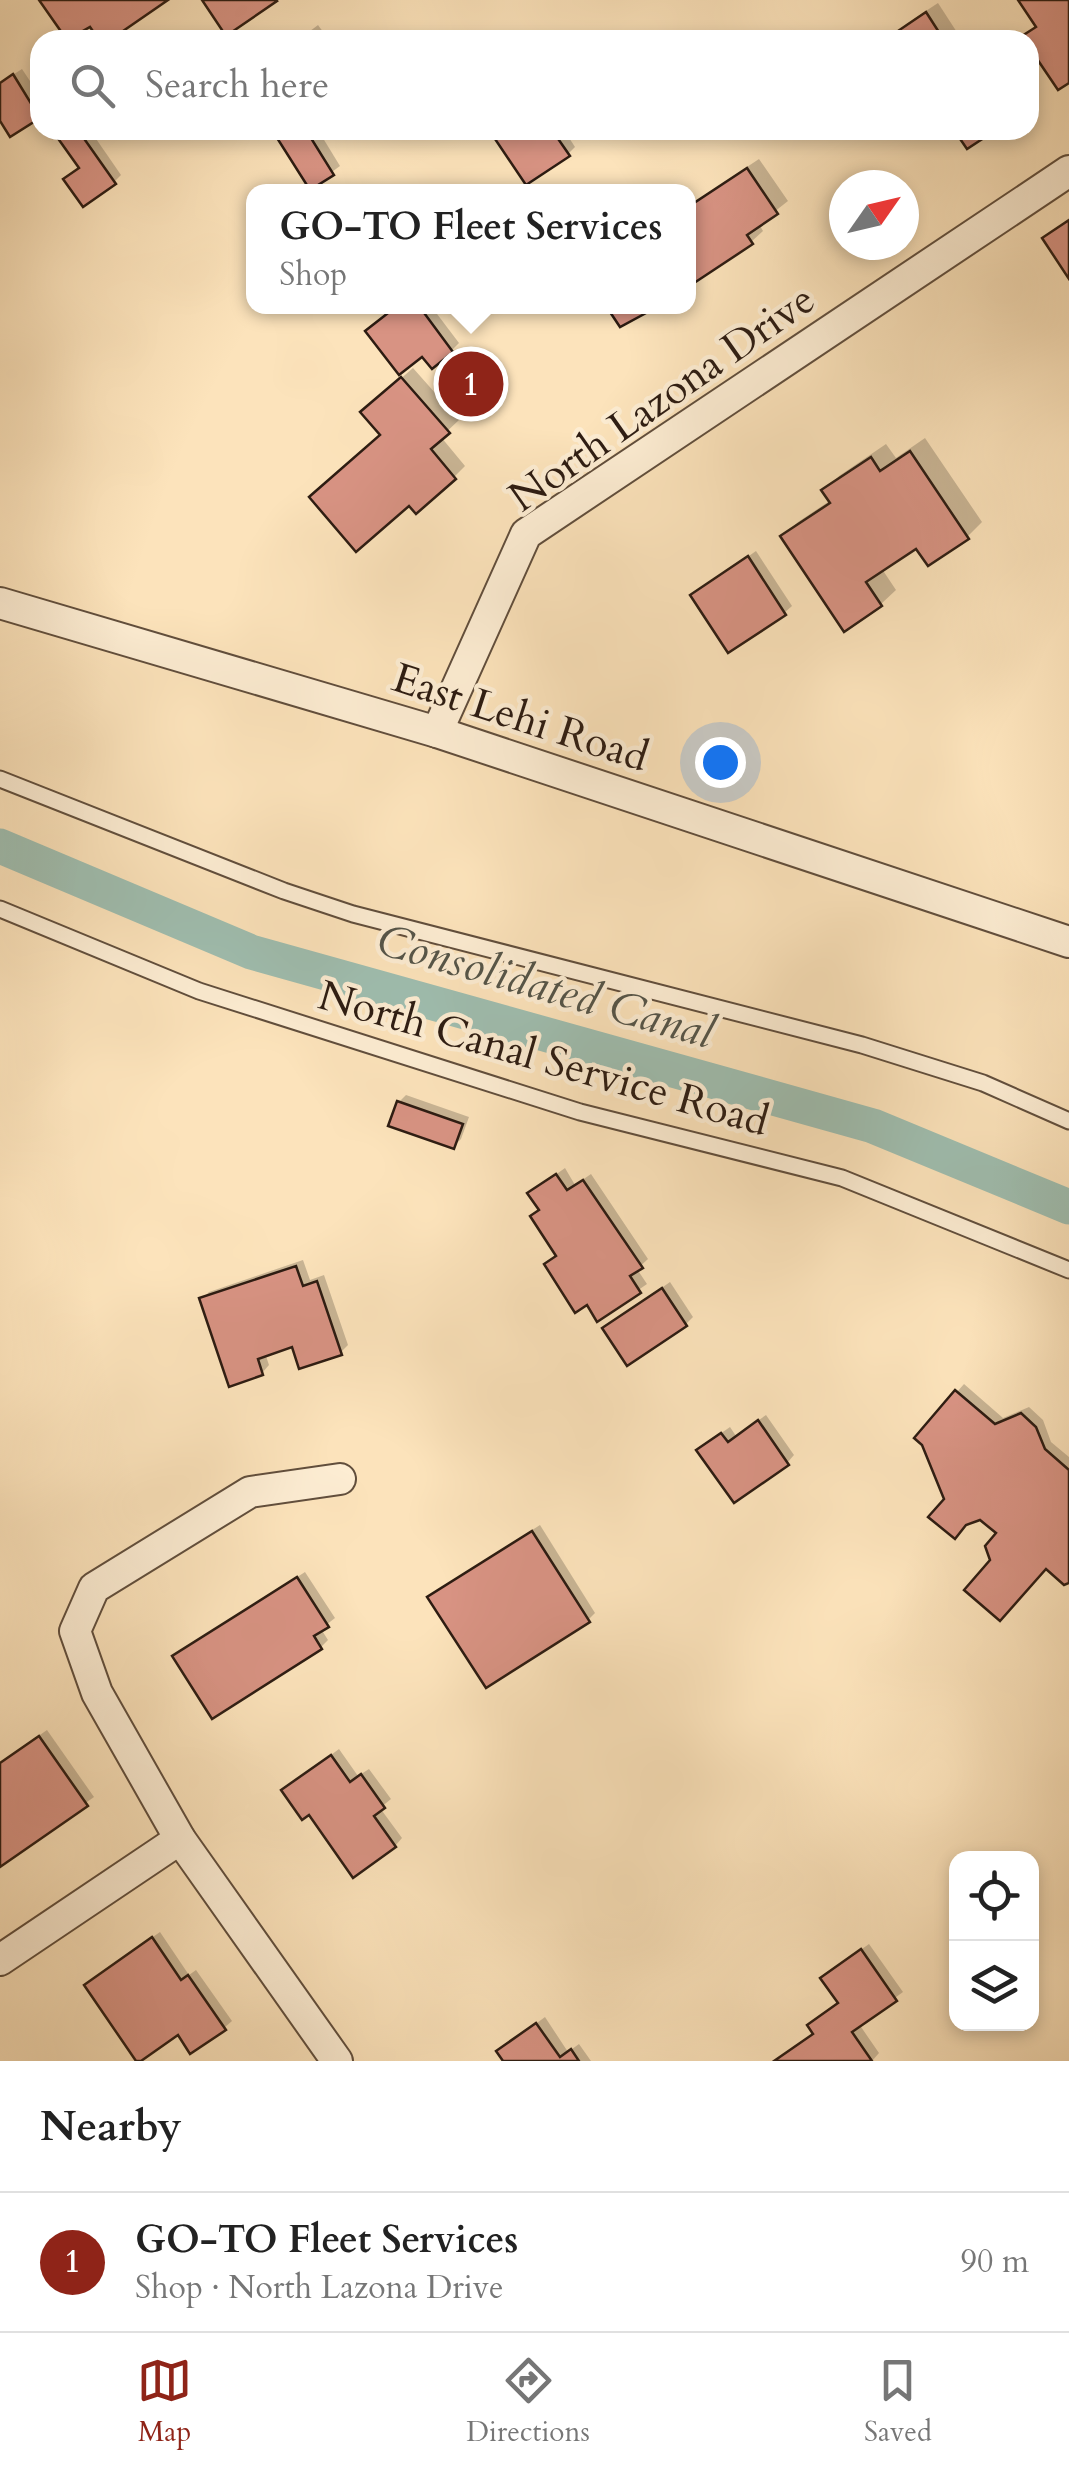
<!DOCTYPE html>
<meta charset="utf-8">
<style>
:root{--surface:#fff;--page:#f2f2f2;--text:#222;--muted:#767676;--line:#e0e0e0;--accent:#8f2418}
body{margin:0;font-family:Cardo,serif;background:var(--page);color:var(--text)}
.controls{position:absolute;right:30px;bottom:30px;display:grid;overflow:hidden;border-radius:20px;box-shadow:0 5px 15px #0003}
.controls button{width:90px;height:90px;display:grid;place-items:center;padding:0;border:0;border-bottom:2px solid var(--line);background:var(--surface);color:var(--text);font:50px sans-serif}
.compass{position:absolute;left:829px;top:170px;width:90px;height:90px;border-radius:50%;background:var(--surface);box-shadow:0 5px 15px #0003;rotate:56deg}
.you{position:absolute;left:720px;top:762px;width:35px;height:35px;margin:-25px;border:8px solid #fff;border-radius:50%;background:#1a73e8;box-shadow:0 0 0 15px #1a73e833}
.badge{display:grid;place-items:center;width:65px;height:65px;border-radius:50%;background:var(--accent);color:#fff;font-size:32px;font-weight:700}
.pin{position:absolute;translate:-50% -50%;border:5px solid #fff;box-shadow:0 2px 10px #0006}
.popup{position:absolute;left:246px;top:184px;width:450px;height:130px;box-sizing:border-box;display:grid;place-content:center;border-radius:20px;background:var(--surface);filter:drop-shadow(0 2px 8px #0005);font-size:32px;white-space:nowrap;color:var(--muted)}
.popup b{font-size:38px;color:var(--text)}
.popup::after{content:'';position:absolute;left:50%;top:100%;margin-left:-20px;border:20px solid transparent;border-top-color:var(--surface)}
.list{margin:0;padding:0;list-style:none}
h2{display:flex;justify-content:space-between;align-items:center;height:130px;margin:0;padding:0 40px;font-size:42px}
h2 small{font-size:32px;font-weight:400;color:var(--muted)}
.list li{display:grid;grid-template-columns:65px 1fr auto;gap:30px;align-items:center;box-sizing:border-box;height:140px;padding:0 40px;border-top:2px solid var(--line)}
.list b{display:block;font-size:38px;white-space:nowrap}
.list p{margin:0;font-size:32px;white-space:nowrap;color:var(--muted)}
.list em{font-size:32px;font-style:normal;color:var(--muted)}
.icon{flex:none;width:55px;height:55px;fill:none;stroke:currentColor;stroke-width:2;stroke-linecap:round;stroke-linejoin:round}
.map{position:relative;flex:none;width:1069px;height:2061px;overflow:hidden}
.search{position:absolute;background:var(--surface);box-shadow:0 5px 15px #0003;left:30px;right:30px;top:30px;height:110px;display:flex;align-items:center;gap:25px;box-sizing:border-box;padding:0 35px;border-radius:30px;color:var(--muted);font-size:38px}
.sheet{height:270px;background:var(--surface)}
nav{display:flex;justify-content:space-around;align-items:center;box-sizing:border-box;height:140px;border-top:2px solid var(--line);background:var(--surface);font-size:28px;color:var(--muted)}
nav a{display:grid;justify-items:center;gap:5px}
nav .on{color:var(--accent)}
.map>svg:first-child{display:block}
.shadow{fill:#0003}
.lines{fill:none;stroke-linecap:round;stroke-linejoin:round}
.canal{stroke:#9fbeb0;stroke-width:35}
.building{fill:#d89383;stroke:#2d1c12;stroke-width:2.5}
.lane-casing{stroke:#614e3c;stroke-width:19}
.street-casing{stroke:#614e3c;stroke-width:34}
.lane{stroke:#fdedd3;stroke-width:15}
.street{stroke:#fdedd3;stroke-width:30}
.labels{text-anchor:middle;stroke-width:9;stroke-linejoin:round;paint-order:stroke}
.street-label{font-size:42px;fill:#2d1c12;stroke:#fdedd3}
.water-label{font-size:45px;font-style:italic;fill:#555549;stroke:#fdedd3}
</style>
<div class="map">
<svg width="1069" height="2061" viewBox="0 0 1069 2061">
<rect width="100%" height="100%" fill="#fce3bb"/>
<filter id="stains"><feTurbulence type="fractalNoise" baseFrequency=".002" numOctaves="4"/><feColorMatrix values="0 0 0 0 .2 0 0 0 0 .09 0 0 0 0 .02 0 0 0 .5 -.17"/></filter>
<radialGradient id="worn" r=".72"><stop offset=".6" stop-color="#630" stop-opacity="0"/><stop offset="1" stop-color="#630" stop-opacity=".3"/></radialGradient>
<g class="shadow">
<path d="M938 3 962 40H898L895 35 906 24Z"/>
<path d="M318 25 329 40H299L301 38Z"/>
<path d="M22 69 40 96V115L11 134 0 117V83Z"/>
<path d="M55 130H90L121 175 114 182 81 167Z"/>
<path d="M274 130H318L340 166 311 187Z"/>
<path d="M492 130H564L575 147 568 154Z"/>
<path d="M759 159 788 201 759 224 763 231 751 242 688 284V206Z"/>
<path d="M399 306H431L459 343 452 350Z"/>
<path d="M413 368 459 420 441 437 465 466 454 477 383 434 375 401Z"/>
<path d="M925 438 982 522 967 537 917 545 882 569 896 590 881 604 845 628 783 536 798 522 831 500 825 491 839 476 886 444 896 458Z"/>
<path d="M756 551 792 606 784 613 693 595Z"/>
<path d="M406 1095 469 1117 461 1139 454 1146 399 1102Z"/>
<path d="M565 1168 575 1185 591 1174 648 1259 637 1269 647 1284 598 1318 587 1302 547 1264 558 1255 541 1208 530 1193Z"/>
<path d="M303 1260 310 1280 324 1275 348 1345 340 1353 293 1344 265 1353 269 1365 262 1373 202 1299 209 1292Z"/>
<path d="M670 1282 693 1317 686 1324 605 1328Z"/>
<path d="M964 1384 1003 1418 1029 1407 1043 1420 1051 1442 1069 1457V1580L1046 1566 993 1561 999 1533 980 1517 947 1499 924 1443 917 1437Z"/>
<path d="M766 1415 794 1455 787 1463 707 1443 730 1427 736 1436Z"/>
<path d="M540 1525 595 1613 588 1620 438 1590Z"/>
<path d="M305 1572 335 1618 321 1629 328 1640 321 1647 175 1656Z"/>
<path d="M47 1730 94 1797 0 1864V1763Z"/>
<path d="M339 1749 358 1776 369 1769 391 1799 380 1808 402 1838 395 1846 310 1811 284 1790Z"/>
<path d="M160 1932 189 1975 196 1970 232 2021 224 2028 178 2032 94 1978Z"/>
<path d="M869 1944 903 1992 859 2024 879 2053 872 2061H774L815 2033 841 2002 831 1971Z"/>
<path d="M545 2017 568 2052 579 2044 591 2061H506L499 2051Z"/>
</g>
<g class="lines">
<path class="canal" d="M0 846 251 952 873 1126 1069 1207"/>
</g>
<g class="building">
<path d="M39 0H168L110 40H99L90 27 67 40Z"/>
<path d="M202 0H276L277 1 226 36Z"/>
<path d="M1018 0H1069V83L1058 90 1029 47V40L1022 36 1036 27Z"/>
<path d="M926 12 944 40H895L892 35Z"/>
<path d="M13 74 40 118 10 137 0 121V83Z"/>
<path d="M52 130H78L116 184 83 207 63 179 79 168Z"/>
<path d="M272 130H306L334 175 310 190Z"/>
<path d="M489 130H552L570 156 526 185Z"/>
<path d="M954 130H996L967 149Z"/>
<path d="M747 168 778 214 747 235 753 244 688 287V207Z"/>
<path d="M1069 220V279L1042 238Z"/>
<path d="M397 306H419L453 352 432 369 422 357 399 375 365 331Z"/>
<path d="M606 306H659L620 327Z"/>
<path d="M401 377 450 433 431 449 456 479 416 514 409 506 356 552 309 497 380 435 360 412Z"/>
<path d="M910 451 969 539 928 566 916 549 866 582 882 606 844 632 780 536 830 503 821 490 871 457 880 471Z"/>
<path d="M748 556 786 615 728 653 690 595Z"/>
<path d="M397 1101 463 1124 454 1149 388 1126Z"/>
<path d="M556 1174 567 1190 583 1180 643 1268 630 1276 641 1293 597 1322 587 1305 575 1313 544 1264 556 1256 530 1216 539 1210 527 1193Z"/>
<path d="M296 1266 303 1286 317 1281 342 1355 299 1369 292 1347 258 1359 263 1375 229 1387 199 1298Z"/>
<path d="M662 1288 687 1326 627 1366 602 1328Z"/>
<path d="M955 1390 995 1424 1021 1413 1036 1427 1045 1449 1069 1470V1583L1064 1585 1046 1569 1000 1621 964 1590 990 1560 985 1546 996 1533 980 1520 966 1525 955 1539 928 1517 944 1499 922 1445 914 1438Z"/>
<path d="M758 1420 789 1465 734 1503 696 1450 721 1433 728 1442Z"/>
<path d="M532 1531 590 1622 486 1688 427 1597Z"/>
<path d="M297 1577 329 1627 314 1636 322 1649 212 1719 172 1656Z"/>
<path d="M39 1736 88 1806 0 1867V1763Z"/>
<path d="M331 1755 350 1782 361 1774 385 1808 374 1816 396 1847 353 1878 309 1815 302 1820 281 1790Z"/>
<path d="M152 1937 181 1980 188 1975 226 2030 190 2054 178 2035 141 2061H136L84 1985Z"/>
<path d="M861 1949 897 2001 852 2032 872 2061H774L813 2034 807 2025 838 2003 820 1978Z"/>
<path d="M536 2023 560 2057 571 2049 579 2061H503L496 2051Z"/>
</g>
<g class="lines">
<g class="lane-casing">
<g id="lane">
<path d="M0 779 284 891 353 914 862 1045 983 1083 1069 1121"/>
<path d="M0 909 199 991 580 1112 842 1178 1069 1270"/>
</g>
</g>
<g class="street-casing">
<g id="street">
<path d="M0 603 437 732 1069 942"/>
<path d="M437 732 526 534 1069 171"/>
<path d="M0 1960 180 1839"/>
<path d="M337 2061 180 1839 97 1693 75 1631 94 1588 250 1492 340 1479"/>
</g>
</g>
<use href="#lane" class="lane"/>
<use href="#street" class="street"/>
</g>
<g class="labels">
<g class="street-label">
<text transform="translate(661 397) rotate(-35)" y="15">North Lazona Drive</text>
<text transform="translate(521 716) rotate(18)" y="15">East Lehi Road</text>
<text transform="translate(544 1057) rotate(16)" y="15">North Canal Service Road</text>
</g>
<g class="water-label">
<text transform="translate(546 985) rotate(16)" y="16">Consolidated Canal</text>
</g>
</g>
<rect width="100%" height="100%" filter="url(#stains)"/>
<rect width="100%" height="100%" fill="url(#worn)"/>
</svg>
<div class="controls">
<button><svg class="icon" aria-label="locate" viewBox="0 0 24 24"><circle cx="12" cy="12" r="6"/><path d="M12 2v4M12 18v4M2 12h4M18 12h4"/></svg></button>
<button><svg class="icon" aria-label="layers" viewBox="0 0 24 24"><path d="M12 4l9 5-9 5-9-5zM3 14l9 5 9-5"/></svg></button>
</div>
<svg class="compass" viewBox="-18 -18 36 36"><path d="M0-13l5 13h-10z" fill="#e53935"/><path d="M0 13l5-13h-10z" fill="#767676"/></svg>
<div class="you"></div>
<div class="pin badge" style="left:471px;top:384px">1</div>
<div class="popup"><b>GO-TO Fleet Services</b>Shop</div>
<div class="search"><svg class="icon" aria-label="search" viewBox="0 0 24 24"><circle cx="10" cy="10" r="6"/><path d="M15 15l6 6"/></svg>Search here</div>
</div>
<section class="sheet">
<h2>Nearby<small></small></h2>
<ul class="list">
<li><span class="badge">1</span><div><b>GO-TO Fleet Services</b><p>Shop · North Lazona Drive</p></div><em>90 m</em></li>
</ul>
</section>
<nav>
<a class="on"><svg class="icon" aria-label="map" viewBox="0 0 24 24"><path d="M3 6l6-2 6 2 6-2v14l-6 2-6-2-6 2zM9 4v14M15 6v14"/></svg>Map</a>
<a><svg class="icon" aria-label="directions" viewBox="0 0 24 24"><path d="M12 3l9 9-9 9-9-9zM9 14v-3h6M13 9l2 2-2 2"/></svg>Directions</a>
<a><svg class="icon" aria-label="saved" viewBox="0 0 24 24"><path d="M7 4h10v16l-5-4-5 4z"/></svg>Saved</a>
</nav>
